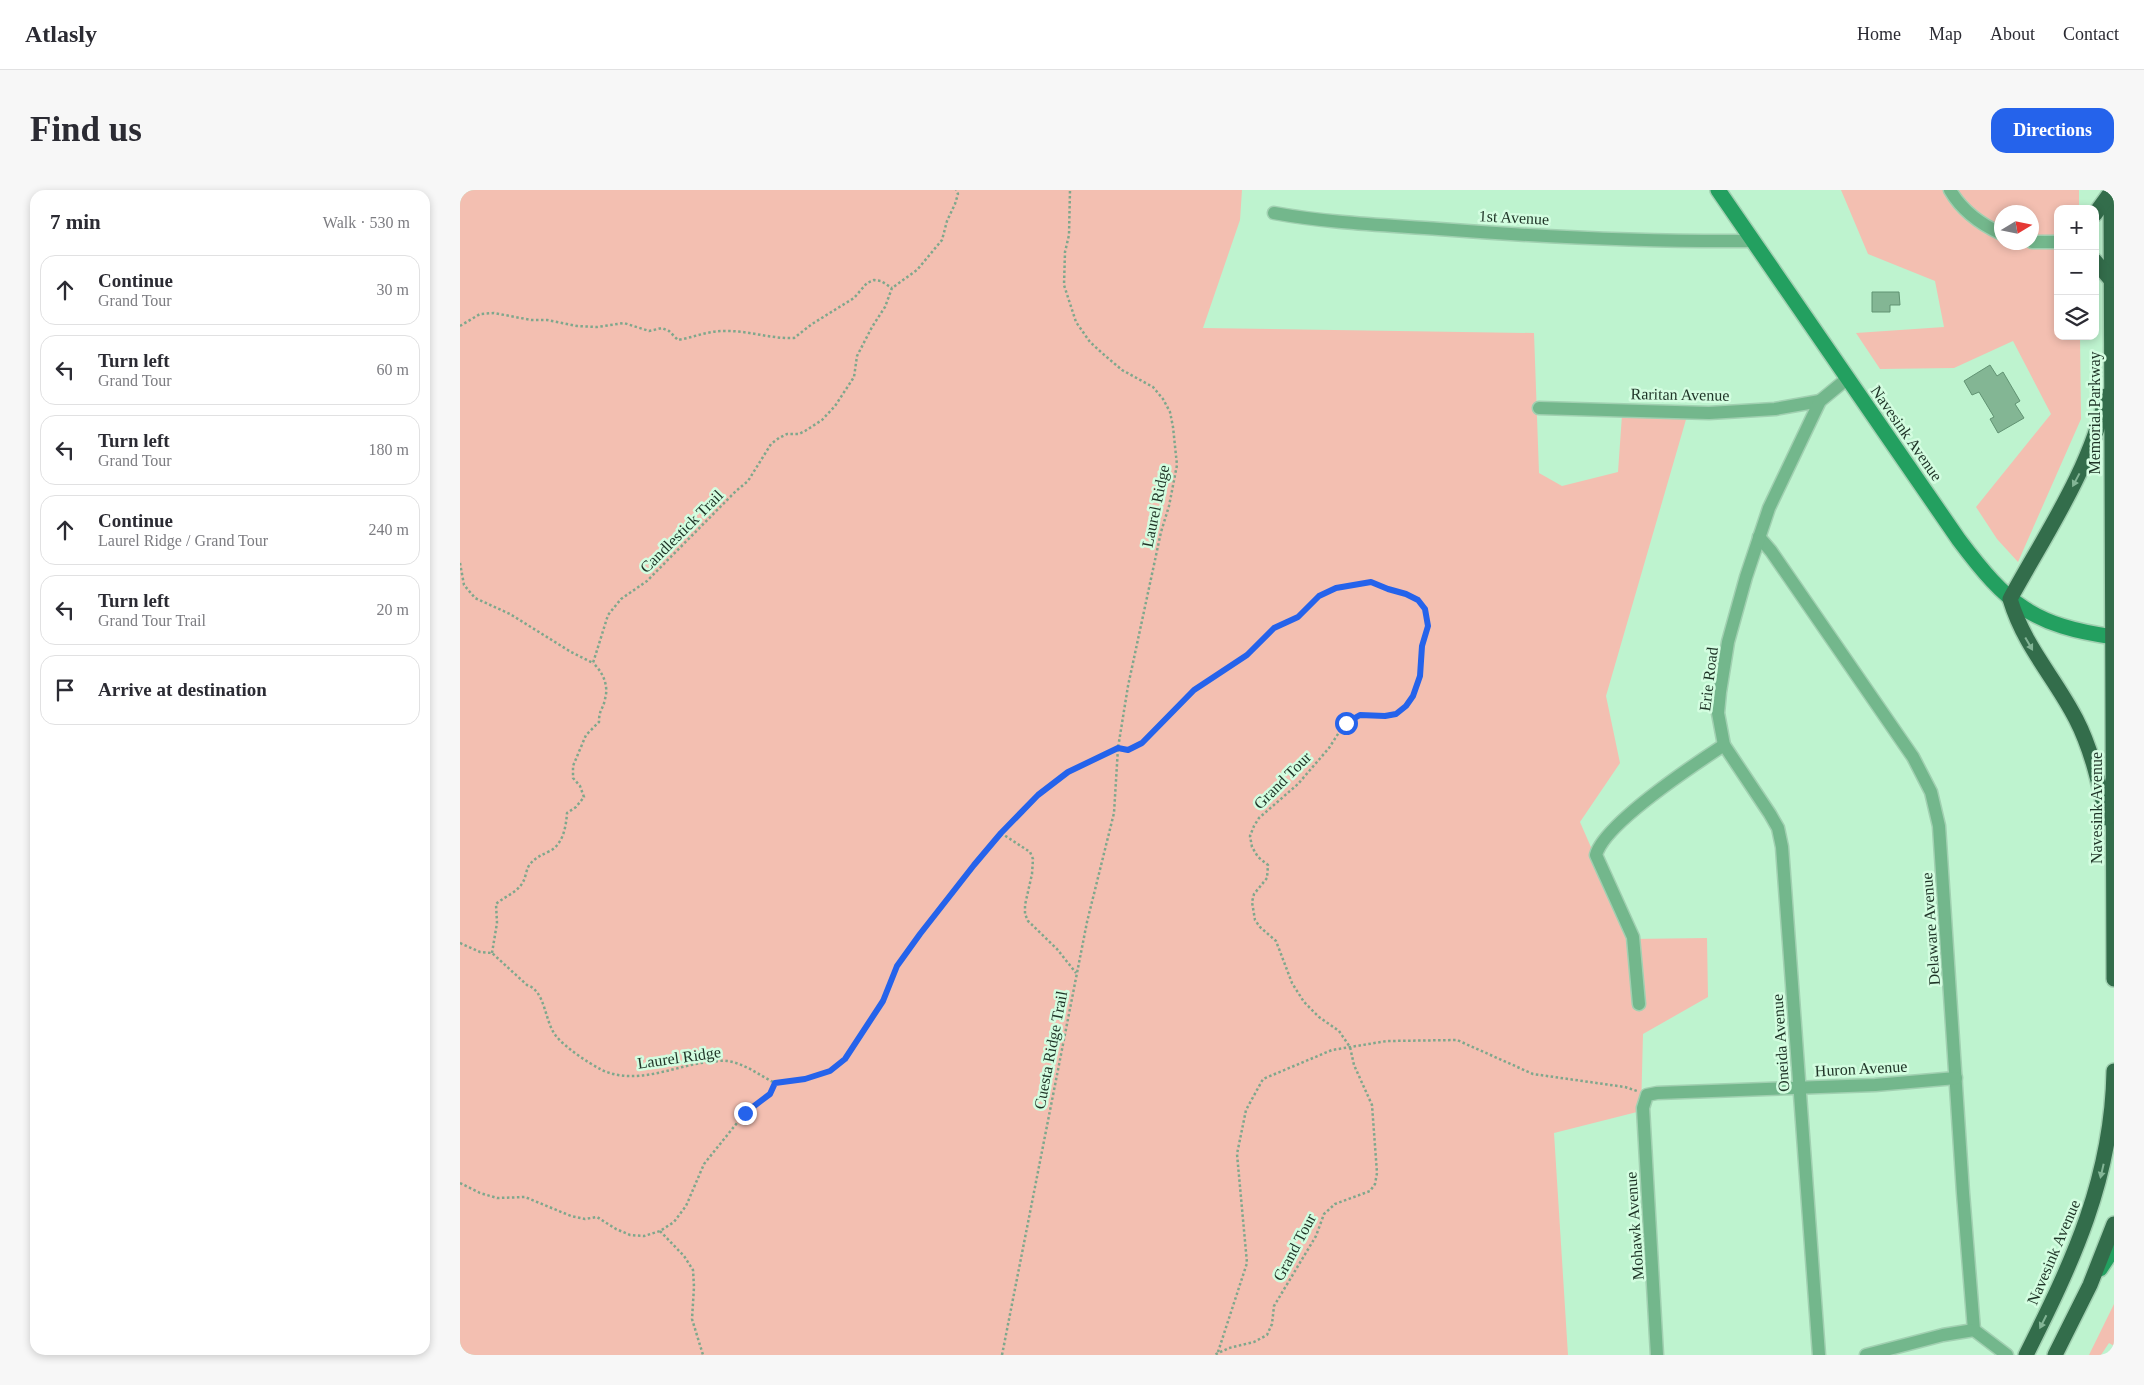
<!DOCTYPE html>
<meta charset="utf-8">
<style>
:root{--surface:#fff;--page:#f7f7f7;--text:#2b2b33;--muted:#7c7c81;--line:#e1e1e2;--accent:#2563eb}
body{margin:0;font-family:"Times New Roman",serif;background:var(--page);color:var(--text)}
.controls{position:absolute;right:15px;top:15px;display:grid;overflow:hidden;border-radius:10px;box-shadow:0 2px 8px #0003}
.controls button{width:45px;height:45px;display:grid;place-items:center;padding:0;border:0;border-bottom:1px solid var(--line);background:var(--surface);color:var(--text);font:25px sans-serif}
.compass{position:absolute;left:1534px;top:15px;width:45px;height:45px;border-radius:50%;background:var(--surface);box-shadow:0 2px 8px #0003;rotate:80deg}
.stop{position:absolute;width:15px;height:15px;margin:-11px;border:4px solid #2563eb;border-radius:50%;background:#fff}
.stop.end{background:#2563eb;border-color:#fff;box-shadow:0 1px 5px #0008}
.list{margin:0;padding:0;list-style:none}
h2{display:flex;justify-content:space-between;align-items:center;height:65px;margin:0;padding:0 20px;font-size:21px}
h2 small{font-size:16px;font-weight:400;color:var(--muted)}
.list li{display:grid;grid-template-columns:32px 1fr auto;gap:15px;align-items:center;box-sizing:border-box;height:70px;margin:0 10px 10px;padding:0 10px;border:1px solid var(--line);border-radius:15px}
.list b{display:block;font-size:19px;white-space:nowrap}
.list p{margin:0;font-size:16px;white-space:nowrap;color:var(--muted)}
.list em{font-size:16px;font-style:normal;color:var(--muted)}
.icon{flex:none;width:28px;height:28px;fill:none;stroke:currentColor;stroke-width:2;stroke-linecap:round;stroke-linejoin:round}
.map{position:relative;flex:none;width:1654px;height:1165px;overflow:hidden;border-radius:15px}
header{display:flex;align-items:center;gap:30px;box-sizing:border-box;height:70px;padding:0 25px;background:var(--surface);border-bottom:1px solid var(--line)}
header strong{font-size:24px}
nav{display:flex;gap:28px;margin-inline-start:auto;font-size:18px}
.intro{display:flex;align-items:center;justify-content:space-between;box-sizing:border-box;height:120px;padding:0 30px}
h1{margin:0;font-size:35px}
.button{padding:12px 22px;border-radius:15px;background:var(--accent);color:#fff;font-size:18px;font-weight:700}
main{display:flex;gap:30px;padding:0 30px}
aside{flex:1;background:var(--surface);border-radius:15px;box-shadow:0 2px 8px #0003}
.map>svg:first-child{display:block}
.green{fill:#f3bfb1;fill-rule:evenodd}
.building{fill:#83b694;stroke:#619373}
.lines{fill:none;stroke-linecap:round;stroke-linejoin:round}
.street-casing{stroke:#a1d0b1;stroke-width:15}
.secondary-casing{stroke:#a1d0b1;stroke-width:18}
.highway-casing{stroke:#a1d0b1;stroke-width:18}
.path{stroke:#7fa78c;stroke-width:2.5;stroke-dasharray:2.5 2.5;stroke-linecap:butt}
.street{stroke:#73b78c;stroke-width:12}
.secondary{stroke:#23a060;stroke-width:15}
.highway{stroke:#336d4b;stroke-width:15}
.oneway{fill:#83b596}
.route{stroke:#2563eb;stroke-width:6}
.labels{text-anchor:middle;stroke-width:5;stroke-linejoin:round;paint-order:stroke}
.street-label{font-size:16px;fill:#1e3326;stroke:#d3fde0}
</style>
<header>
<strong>Atlasly</strong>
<nav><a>Home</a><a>Map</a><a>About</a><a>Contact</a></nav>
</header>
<div class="intro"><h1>Find us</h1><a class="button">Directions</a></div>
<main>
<aside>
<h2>7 min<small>Walk · 530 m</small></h2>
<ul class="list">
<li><svg class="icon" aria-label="ahead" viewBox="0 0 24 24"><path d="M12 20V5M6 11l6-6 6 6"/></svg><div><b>Continue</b><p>Grand Tour</p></div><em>30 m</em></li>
<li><svg class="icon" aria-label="left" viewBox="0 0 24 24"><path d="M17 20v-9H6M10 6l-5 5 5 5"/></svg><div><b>Turn left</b><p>Grand Tour</p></div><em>60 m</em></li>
<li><svg class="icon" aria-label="left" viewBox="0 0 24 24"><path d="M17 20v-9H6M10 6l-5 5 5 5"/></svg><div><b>Turn left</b><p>Grand Tour</p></div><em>180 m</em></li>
<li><svg class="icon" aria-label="ahead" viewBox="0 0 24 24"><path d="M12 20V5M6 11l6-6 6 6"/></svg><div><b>Continue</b><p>Laurel Ridge / Grand Tour</p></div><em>240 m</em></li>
<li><svg class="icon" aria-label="left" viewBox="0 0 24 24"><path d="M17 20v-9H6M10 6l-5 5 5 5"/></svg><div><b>Turn left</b><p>Grand Tour Trail</p></div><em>20 m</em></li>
<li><svg class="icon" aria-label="arrive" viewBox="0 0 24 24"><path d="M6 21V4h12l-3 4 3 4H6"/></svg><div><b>Arrive at destination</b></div></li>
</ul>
</aside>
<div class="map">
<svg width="1654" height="1165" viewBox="0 0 1654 1165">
<rect width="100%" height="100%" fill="#bef3cf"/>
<g class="green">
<path d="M0 0H782L780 30 743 138 1074 143 1079 283 1102 296 1158 282 1162 225 1227 226 1146 506 1160 573 1120 632 1171 749 1247 748 1248 807 1183 844 1181 921 1094 943 1108 1165H0Z"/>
<path d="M1381 0H1619V19H1598V146H1620L1621 229 1558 372 1537 349 1516 317 1591 224 1553 151 1494 178 1420 179 1396 143 1484 137 1475 91 1408 64ZM1542 22H1572V52H1542Z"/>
<path d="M1654 1114V1156L1649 1153 1641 1165H1629Z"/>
</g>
<g class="building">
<path d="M1412 102H1439L1440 115H1430V122H1412Z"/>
<path d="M1530 175 1537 186 1543 182 1560 211 1555 214 1564 228 1538 243 1530 229 1534 227 1519 202 1512 205 1504 191Z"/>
</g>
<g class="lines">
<g class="street-casing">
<g id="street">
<path d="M1490 0C1502 21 1520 34 1542 44"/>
<path d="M814 23C868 33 924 35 979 39 1083 47 1189 52 1293 51"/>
<path d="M1572 52H1598"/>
<path d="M1079 218 1249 223 1315 219 1360 211"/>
<path d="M1299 347 1311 361 1453 567 1471 602 1479 636 1503 1003 1514 1140 1547 1165"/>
<path d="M1179 814 1173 747 1136 665C1144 634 1235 574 1264 555"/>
<path d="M1197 1165 1183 918 1187 905 1197 903 1415 895 1496 888"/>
<path d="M1359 1165 1322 657 1318 638 1310 624 1264 555 1258 523 1260 502 1268 452 1286 387 1309 318 1360 211 1388 188"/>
<path d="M1406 1165 1483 1145 1514 1140"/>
</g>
</g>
<g class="secondary-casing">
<g id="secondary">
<path d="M1258 0 1499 350C1547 414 1573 436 1654 447"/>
<path d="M1640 1079 1654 1058"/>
</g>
</g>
<g class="highway-casing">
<g id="highway">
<path d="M1651 0 1654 789"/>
<path d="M1635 24 1651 2"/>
<path d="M1635 71 1651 90"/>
<path d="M1646 206C1631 278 1585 345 1550 409 1565 458 1594 486 1616 529 1632 560 1639 594 1647 628"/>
<path d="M1566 1165C1613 1071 1652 989 1654 881"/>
<path d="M1595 1165 1630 1095 1654 1034"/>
</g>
</g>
<g class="path">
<path d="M0 136 20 124 34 123 71 130H87L117 136 137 137 164 133 189 141 202 138 209 141 218 150C235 147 250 140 268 141 290 141 311 149 334 148L352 134 394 108 407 93 414 90 421 91 432 98"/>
<path d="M0 373 4 395 15 408 50 424 111 462 133 473 148 425 161 409 187 391 276 301 288 291 311 254 319 248 327 244H339L345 241 362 230 375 216 394 187 397 166 412 137 425 117 432 98 457 80 482 50 487 31 495 14 498 4 496 0"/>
<path d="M658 558 668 560 682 553 734 500 787 465 814 437 838 427 859 406 876 398 911 392 928 399 947 404 958 410 965 419 968 436 962 456 961 475 958 496 953 506 947 516 936 523 925 526 900 525 885 533 869 558 838 594 799 628 794 636 790 646 792 657 798 667 808 675 807 688 794 704 792 712 795 730 800 737 816 751 832 793 844 812 859 827 879 841 890 857 894 875 912 915 917 983 915 994 910 1001 875 1014 864 1024 856 1046 814 1116 812 1134 807 1145 794 1152 769 1158 754 1165"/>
<path d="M541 643 570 662 573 669 572 684 565 715V724L568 731 597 759 616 783"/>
<path d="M0 753 20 762 32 763 67 795C86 801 84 831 96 846 107 859 127 872 142 880 176 896 214 876 248 872 254 872 261 870 267 871 284 873 299 885 315 893"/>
<path d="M32 763 37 733 36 714C45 706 57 703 63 692 66 687 66 679 70 674 76 667 82 665 90 661 103 654 106 637 107 623L116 617 124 607 120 596 113 588V576L126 545 139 532C139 519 143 520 145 509 149 496 143 482 133 473"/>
<path d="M315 893 345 889 370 881 385 869 423 811 437 776 486 709 541 643 578 605 608 582 658 558"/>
<path d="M0 993 20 1003 37 1008 65 1007 111 1026 125 1029 137 1027 156 1039 170 1045 184 1046 200 1041 214 1032 226 1016 244 974 285 923 309 904 315 893"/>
<path d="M200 1041 224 1066 233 1080 234 1097 232 1129 243 1165"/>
<path d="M758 1162 787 1073 777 964 786 920 803 889 872 860 927 851 997 850 1073 884 1165 897 1177 901"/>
<path d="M542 1165 627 732 654 623 658 558 668 496 701 342 709 316 717 275 713 237 710 222 703 209 693 197 662 180 642 163 630 152 616 132 604 95 605 62 609 45 610 0"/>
</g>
<use href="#street" class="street"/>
<use href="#secondary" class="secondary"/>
<use href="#highway" class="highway"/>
</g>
<defs><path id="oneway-solid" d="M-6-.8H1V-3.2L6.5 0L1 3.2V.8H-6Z" transform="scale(1.25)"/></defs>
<g class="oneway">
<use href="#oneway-solid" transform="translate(1616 290) rotate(118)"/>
<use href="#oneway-solid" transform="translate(1569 454) rotate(60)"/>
<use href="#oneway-solid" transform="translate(1642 981) rotate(103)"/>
<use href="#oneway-solid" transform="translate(1583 1132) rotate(117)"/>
</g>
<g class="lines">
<path class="route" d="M285 923 310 904 315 893 345 889 370 881 385 869 423 811 437 776 460 744 514 675 541 643 578 605 608 582 658 558 668 560 682 553 734 500 787 465 814 438 838 427 859 406 876 398 911 392 928 399 946 404 958 410 965 419 968 436 962 456 960 486 953 506 946 516 936 524 925 526 900 525 886 533"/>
</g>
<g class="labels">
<g class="street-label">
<text transform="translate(1054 27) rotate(3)" y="6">1st Avenue</text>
<text transform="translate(1220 204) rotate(1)" y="6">Raritan Avenue</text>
<text transform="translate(1634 223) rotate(-90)" y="6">Memorial Parkway</text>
<text transform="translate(1447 243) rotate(55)" y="6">Navesink Avenue</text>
<text transform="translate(695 316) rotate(-78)" y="6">Laurel Ridge</text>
<text transform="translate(221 341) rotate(-45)" y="6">Candlestick Trail</text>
<text transform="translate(1248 489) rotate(-83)" y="6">Erie Road</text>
<text transform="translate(822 590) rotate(-45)" y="6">Grand Tour</text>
<text transform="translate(1636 618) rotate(-90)" y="6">Navesink Avenue</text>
<text transform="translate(1470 739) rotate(-94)" y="6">Delaware Avenue</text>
<text transform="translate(1320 853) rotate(-94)" y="6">Oneida Avenue</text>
<text transform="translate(590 860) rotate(-79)" y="6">Cuesta Ridge Trail</text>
<text transform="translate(219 867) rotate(-8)" y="6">Laurel Ridge</text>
<text transform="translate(1401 878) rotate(-3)" y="6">Huron Avenue</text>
<text transform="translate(1174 1036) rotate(-94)" y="6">Mohawk Avenue</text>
<text transform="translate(834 1057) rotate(-62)" y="6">Grand Tour</text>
<text transform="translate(1593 1062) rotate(-67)" y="6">Navesink Avenue</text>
</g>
</g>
</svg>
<div class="controls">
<button>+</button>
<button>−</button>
<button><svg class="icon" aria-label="layers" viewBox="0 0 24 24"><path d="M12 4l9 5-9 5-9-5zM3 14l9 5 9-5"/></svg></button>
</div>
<svg class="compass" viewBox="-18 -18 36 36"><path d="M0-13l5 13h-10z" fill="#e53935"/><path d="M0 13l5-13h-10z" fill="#7c7c81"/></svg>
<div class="stop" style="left:886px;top:533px"></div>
<div class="stop end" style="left:285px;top:923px"></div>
</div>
</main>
